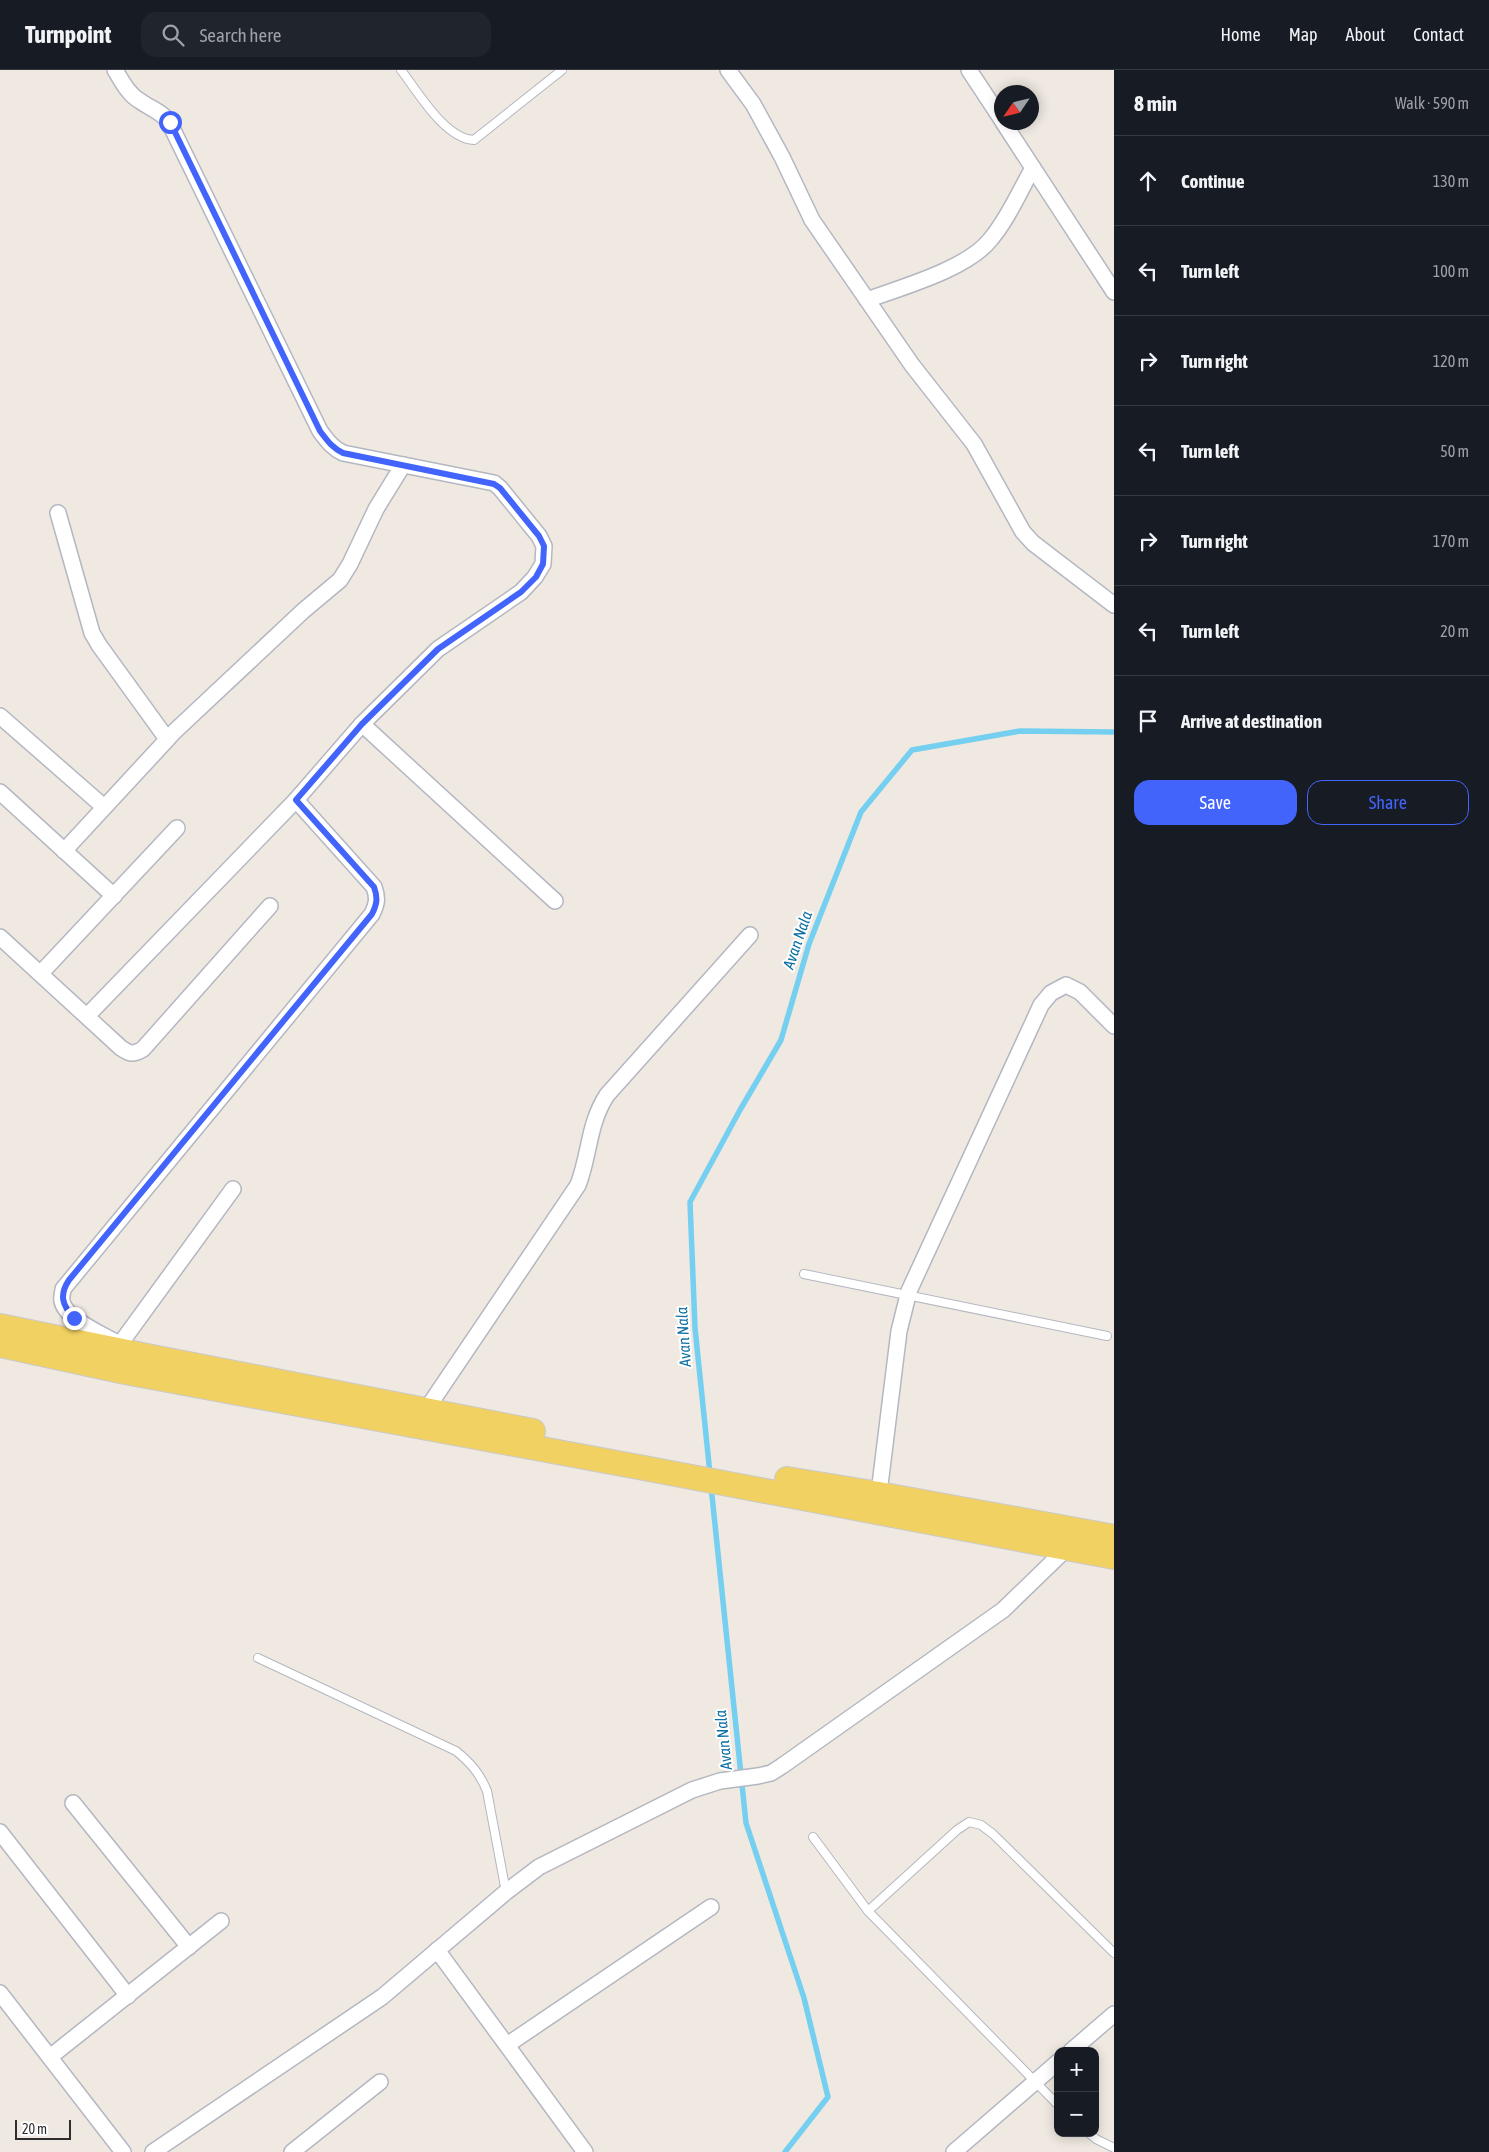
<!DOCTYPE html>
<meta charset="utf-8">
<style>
:root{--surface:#171b24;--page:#20242c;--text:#f1f3f6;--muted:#9ea1a6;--line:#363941;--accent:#4264fb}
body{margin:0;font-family:"Asap Condensed",sans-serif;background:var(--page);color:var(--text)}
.controls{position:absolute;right:15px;bottom:15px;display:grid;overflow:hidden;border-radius:10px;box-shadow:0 2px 12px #0003}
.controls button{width:45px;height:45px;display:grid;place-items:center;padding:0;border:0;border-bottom:1px solid var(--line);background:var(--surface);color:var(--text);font:25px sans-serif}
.compass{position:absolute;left:994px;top:15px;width:45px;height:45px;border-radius:50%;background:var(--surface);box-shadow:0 2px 12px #0003;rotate:235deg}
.scale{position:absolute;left:15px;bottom:12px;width:56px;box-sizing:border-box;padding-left:5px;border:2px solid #2e2e2e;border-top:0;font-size:14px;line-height:18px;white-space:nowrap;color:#2e2e2e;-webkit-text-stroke:4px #fff;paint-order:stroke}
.stop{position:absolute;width:15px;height:15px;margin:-11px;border:4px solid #4264fb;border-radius:50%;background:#fff}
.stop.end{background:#4264fb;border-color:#fff;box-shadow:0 1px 5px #0008}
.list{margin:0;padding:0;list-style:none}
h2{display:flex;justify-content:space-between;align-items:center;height:65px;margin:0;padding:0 20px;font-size:21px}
h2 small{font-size:16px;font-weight:400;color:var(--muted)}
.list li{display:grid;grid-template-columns:32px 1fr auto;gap:15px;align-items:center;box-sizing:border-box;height:90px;padding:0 20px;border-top:1px solid var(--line)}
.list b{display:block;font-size:19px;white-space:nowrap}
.list em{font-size:16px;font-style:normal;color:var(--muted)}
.actions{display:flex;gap:10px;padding:15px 20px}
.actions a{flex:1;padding:11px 0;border:1px solid var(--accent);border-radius:15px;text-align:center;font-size:18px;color:var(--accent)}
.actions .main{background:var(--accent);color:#fff}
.icon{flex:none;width:28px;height:28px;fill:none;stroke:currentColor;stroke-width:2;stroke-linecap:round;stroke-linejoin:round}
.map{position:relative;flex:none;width:1114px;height:2082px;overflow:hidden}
header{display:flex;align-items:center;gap:30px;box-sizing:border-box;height:70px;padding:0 25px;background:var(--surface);border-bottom:1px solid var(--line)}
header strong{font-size:24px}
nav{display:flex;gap:28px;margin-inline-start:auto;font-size:18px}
.search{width:350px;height:45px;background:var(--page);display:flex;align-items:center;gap:12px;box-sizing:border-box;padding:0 18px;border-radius:15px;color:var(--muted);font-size:19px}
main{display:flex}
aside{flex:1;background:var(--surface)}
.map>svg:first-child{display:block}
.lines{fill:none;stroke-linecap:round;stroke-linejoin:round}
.stream{stroke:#75cff0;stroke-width:5.5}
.service-casing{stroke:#b4b7c1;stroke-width:10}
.minor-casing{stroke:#b4b7c1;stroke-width:18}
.primary-casing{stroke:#c9c9c9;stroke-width:26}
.service{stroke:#fff;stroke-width:8}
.minor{stroke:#fff;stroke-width:15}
.primary{stroke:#f2d163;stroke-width:24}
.route{stroke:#4264fb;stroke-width:6}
.labels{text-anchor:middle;stroke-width:4;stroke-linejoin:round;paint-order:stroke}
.water-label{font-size:16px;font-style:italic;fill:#0d6fa3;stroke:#fff}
</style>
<header>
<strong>Turnpoint</strong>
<div class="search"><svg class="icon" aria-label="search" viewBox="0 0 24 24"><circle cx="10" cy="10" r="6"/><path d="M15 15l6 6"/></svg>Search here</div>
<nav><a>Home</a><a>Map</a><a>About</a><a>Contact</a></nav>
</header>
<main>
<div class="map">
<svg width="1114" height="2082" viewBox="0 0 1114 2082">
<rect width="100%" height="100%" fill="#efe9e1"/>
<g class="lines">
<g class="stream">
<path d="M710 1404 695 1258 690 1132 740 1040 781 970 809 874 861 742 912 680 1020 661 1114 662"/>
<path d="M711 1416 746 1753 804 1928 828 2027 785 2082"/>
</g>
<g class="service-casing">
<g id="service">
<path d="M401 0C418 22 445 69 474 70L562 0"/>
<path d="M804 1204 1107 1266"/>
<path d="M258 1588 456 1681C471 1693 480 1704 487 1721L506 1822"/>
<path d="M813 1767 868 1841 1058 2035"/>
<path d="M868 1841 957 1760 969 1752 981 1755 993 1764 1114 1883"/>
<path d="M1089 2063 1096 2069 1114 2078"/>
</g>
</g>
<g class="minor-casing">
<g id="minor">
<path d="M728 0 753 34 782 87 812 150 912 295 974 374 1023 462 1033 473 1114 535"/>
<path d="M969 0 1002 50"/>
<path d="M1003 52 1114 222"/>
<path d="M867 230C902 217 967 199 990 170 1008 149 1019 122 1033 98"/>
<path d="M58 443 92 563 99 575 167 669"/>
<path d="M0 646 104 737"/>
<path d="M362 654 555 831"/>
<path d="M0 722 114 826"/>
<path d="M64 781 175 661 303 541 340 510 350 494 376 439 403 395"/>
<path d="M0 867 121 978C130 984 133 985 143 979L270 836"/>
<path d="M41 903 177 758"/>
<path d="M87 946 296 730 362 654 438 579 521 522 535 507 543 494 544 476 539 466 500 418 494 413 343 383C332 378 327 370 320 361L169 52C161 41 151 39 140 31 128 24 122 11 115 0"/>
<path d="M119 1274C104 1265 65 1249 62 1231 61 1227 63 1222 63 1219L372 844C377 834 378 828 374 817L296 730"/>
<path d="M115 1281 233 1119"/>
<path d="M426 1340 578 1115C590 1084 588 1054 607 1025L750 865"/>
<path d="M878 1431 899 1261 909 1221 1041 935 1051 923 1066 915 1080 922 1114 956"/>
<path d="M73 1733 189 1877"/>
<path d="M0 1762 128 1926"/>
<path d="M437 1880 585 2082"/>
<path d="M0 1923 123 2082"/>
<path d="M507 1975 711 1837"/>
<path d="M1071 1981 1114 1944"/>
<path d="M50 1987 221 1851"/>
<path d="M153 2082 382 1927 506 1822 539 1797 692 1720 720 1711 758 1706 771 1703 782 1696 1003 1540 1066 1479"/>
<path d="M292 2082 380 2012"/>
<path d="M954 2082 1058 1992"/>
</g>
</g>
<g class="primary-casing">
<g id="primary">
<path d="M0 1256 152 1287 533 1361"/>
<path d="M0 1275 125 1302 644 1398 1114 1487"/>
<path d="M787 1409 879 1424 1114 1467"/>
</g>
</g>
<use href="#service" class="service"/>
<use href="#minor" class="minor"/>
<use href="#primary" class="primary"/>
</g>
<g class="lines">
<path class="route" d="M74 1248C62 1235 59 1225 69 1210L372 844C377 834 378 828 374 817L296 730 362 654 438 579 521 522 536 507 543 494 544 476 539 466 500 418 494 414 343 383C332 378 327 370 320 361L170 52"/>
</g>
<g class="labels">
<g class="water-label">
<text transform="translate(797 870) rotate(-71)" y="6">Avan Nala</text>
<text transform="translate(683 1267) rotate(-94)" y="6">Avan Nala</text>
<text transform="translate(723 1670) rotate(-96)" y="6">Avan Nala</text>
</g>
</g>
</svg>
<div class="controls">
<button>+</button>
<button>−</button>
</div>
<svg class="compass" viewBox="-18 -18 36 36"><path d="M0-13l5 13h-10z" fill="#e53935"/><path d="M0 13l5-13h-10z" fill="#9ea1a6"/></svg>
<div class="scale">20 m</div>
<div class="stop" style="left:170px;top:52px"></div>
<div class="stop end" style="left:74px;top:1248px"></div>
</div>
<aside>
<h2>8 min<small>Walk · 590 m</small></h2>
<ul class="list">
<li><svg class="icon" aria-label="ahead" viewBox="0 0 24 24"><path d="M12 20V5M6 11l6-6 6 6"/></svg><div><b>Continue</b></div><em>130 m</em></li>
<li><svg class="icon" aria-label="left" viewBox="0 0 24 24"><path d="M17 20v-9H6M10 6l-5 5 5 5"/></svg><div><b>Turn left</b></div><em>100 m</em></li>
<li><svg class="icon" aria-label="right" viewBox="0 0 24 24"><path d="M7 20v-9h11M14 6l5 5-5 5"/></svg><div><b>Turn right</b></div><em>120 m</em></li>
<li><svg class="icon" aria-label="left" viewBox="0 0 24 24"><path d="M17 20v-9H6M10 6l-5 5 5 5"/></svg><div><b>Turn left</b></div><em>50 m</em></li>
<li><svg class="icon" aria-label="right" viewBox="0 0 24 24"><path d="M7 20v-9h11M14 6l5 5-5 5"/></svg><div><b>Turn right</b></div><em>170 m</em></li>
<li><svg class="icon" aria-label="left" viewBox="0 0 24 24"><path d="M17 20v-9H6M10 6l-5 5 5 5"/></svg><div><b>Turn left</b></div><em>20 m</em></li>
<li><svg class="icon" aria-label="arrive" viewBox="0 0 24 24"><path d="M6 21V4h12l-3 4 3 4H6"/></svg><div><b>Arrive at destination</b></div></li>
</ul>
<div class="actions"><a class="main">Save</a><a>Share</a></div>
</aside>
</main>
